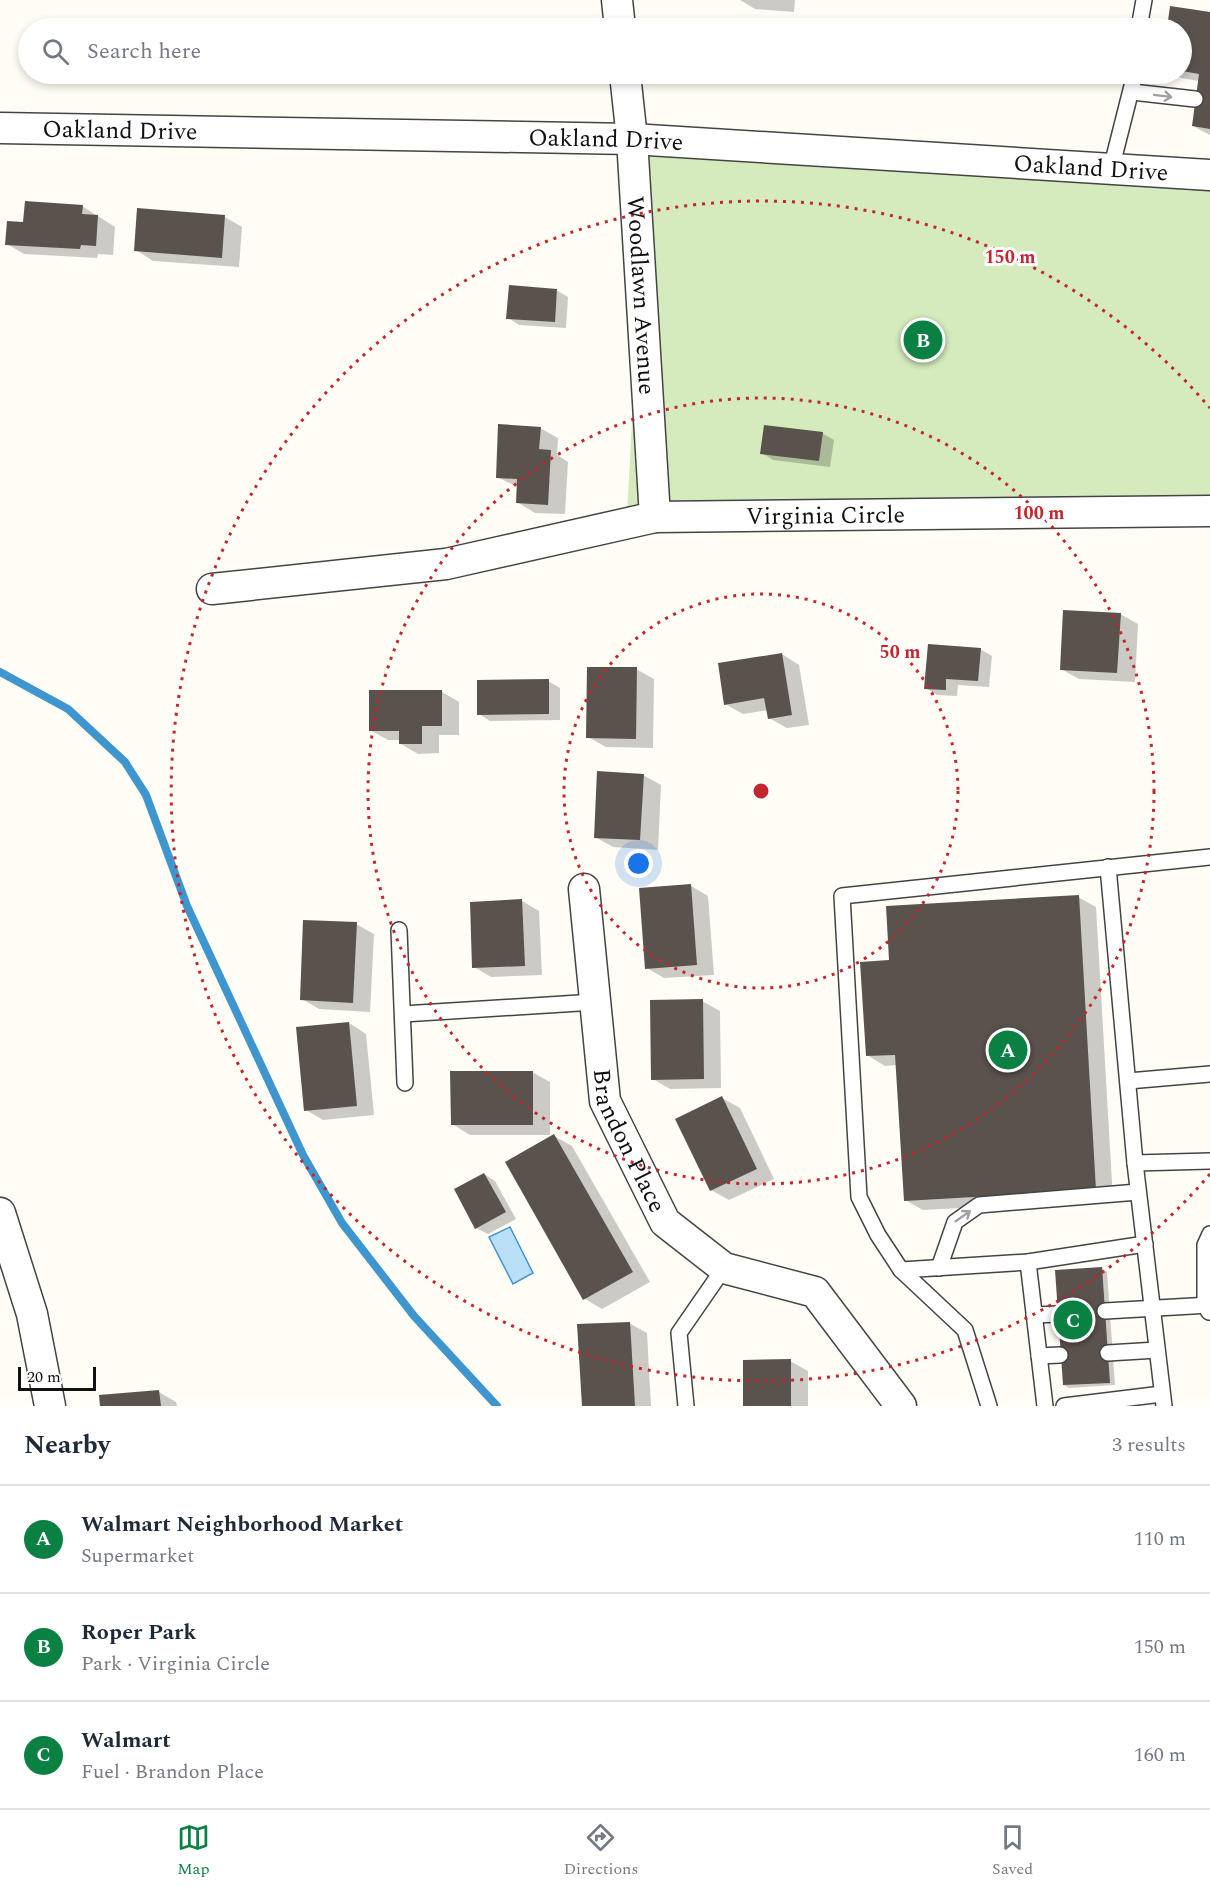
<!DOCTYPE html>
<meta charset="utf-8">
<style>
:root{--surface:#fff;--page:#f6f6f7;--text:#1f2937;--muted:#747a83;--line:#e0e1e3;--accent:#0b8043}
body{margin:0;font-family:Spectral,serif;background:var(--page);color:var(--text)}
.scale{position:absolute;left:18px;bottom:15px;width:78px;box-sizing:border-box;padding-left:6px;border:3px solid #111;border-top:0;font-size:16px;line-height:21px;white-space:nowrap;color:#111;-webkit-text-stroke:4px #fff;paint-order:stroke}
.you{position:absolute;left:639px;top:864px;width:21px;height:21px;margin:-15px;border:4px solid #fff;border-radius:50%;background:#1a73e8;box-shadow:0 0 0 9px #1a73e833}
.badge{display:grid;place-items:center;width:39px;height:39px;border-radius:50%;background:var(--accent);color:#fff;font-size:20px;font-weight:700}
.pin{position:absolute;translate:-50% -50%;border:3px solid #fff;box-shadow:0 2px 6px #0006}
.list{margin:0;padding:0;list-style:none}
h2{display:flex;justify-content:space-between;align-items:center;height:78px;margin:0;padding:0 24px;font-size:26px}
h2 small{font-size:20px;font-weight:400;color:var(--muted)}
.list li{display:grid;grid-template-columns:39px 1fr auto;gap:18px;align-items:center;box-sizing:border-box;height:108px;padding:0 24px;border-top:2px solid var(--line)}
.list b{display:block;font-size:22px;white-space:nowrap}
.list p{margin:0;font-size:20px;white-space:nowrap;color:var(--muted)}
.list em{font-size:20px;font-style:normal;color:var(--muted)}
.icon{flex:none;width:33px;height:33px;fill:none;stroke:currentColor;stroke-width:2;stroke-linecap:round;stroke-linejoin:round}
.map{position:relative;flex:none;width:1210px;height:1406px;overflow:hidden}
.search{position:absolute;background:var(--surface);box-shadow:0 3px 9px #0003;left:18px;right:18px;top:18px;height:66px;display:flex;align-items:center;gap:15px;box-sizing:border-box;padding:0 21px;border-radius:33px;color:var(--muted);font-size:22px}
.sheet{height:402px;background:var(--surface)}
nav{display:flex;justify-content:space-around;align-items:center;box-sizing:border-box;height:84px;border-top:2px solid var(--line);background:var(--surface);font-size:16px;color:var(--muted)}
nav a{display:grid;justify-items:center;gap:3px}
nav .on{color:var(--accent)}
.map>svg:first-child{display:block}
.green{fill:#d5ebbd}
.water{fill:#b9e0f7;stroke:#3f96cf;stroke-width:1.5}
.shadow{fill:#0003}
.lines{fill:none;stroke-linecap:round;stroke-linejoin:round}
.stream{stroke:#3f96cf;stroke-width:8}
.building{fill:#5a524d}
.service-casing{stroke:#444;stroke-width:18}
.minor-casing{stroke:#444;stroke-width:33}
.service{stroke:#fff;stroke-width:15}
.minor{stroke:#fff;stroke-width:30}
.oneway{stroke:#a0a0a0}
.ring{fill:none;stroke:#c4262e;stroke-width:3;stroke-dasharray:3 6}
.labels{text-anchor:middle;stroke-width:6;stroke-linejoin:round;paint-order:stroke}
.street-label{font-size:24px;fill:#111;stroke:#fff}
.centre{fill:#c4262e;stroke:#fff;stroke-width:3}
.ring-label{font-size:18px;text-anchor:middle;font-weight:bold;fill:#c4262e;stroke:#fff;stroke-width:6;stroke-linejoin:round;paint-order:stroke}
</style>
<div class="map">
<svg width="1210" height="1406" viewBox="0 0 1210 1406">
<rect width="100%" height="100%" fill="#fffdf5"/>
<path class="green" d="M647 139 1210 174V507L627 515Z"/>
<path class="water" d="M510 1227 533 1273 513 1284 489 1237Z"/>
<g class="shadow">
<path d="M740 0H795L794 12 755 9Z"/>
<path d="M1172 8 1210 13V135L1193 126 1199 81 1181 78 1173 74H1182V28H1169Z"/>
<path d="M510 21 522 28H450Z"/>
<path d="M447 74H510L456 79Z"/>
<path d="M82 206 115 227 113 255 98 254 97 258 24 254 7 244 25 224Z"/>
<path d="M225 217 242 227 239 267 153 261 136 250Z"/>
<path d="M556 290 568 297 566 328 519 325 508 318Z"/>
<path d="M540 428 558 438 557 455 568 462 565 514 535 513 517 502 518 487 497 477Z"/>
<path d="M822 433 834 440 830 467 773 460 762 453Z"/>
<path d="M1120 614 1138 624 1135 682 1079 679 1061 669Z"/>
<path d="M980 649 992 656 989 687 958 685 957 696 937 695 926 688Z"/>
<path d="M782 654 799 665 809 725 787 728 769 718 768 710 743 714 725 704Z"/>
<path d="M636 669 654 679 653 748 606 747 588 737Z"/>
<path d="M548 681 560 688V720L490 721 479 714Z"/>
<path d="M442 692 459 702V735H439V753L418 754 401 744V740H388L370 730Z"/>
<path d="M643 775 661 785 658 850 613 847 595 837Z"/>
<path d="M691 886 708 896 714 975 664 978 647 968Z"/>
<path d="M1078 897 1096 907 1113 1200 923 1210 905 1200 897 1065 885 1066 867 1055Z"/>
<path d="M522 901 539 911 542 975 491 977 474 967Z"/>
<path d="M356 924 374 934 370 1012 319 1009 302 999Z"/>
<path d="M702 1001 720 1011 721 1088 670 1089 653 1079Z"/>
<path d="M349 1023 366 1034 374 1115 323 1120 306 1110Z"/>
<path d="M532 1072 550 1082V1135H470L452 1124Z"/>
<path d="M722 1098 740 1108 774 1179 729 1200 711 1190Z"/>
<path d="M554 1136 572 1146 650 1282 602 1309 585 1299Z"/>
<path d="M484 1174 495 1181 516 1219 488 1234 476 1228Z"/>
<path d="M1102 1268 1107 1272 1115 1385 1069 1388 1064 1385Z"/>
<path d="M629 1323 647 1333 651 1406H583Z"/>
<path d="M790 1361 808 1371V1406H744Z"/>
<path d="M159 1392 176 1402 177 1406H102Z"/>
</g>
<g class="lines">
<path class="stream" d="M0 672 68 709 125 762 146 795 187 906 303 1155 342 1223 414 1316 497 1406"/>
</g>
<g class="building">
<path d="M1170 6 1210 12V129L1192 126 1199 74 1182 71V28H1167Z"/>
<path d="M510 20 511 28H449V27Z"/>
<path d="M25 201 83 205 82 214 98 215 96 246 81 245 80 249 5 245 7 221 23 222Z"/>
<path d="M137 208 225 215 222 258 134 251Z"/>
<path d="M509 285 557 289 555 322 506 319Z"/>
<path d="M498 424 541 427 539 449 551 450 548 505 516 503 517 479 496 478Z"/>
<path d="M764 425 823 432 819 461 760 454Z"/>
<path d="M1063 610 1121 613 1117 673 1060 670Z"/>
<path d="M928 644 981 648 978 681 946 679V690L924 689Z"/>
<path d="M782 653 792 715 768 719 764 698 724 705 718 663Z"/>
<path d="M587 667H637L636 739 586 738Z"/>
<path d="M549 679V714L477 715V680Z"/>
<path d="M369 690H442V726H422V744H399V731H369Z"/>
<path d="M597 771 644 774 640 840 594 838Z"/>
<path d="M691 884 697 965 645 969 639 888Z"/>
<path d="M1079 895 1096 1190 904 1201 895 1055 866 1056 860 962 889 960 886 906Z"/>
<path d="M522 899 525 966 472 968 470 902Z"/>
<path d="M303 920 357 922 353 1003 300 1000Z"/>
<path d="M703 999 704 1079 651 1080 650 1000Z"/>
<path d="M349 1022 357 1106 304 1111 296 1027Z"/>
<path d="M450 1071H533V1125H451Z"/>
<path d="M722 1096 757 1169 710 1191 675 1119Z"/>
<path d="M554 1134 633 1272 583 1300 505 1162Z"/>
<path d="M484 1173 506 1212 475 1229 454 1189Z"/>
<path d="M1102 1267 1110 1383 1063 1385 1055 1270Z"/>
<path d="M630 1322 635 1406H582L577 1324Z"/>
<path d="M791 1359V1406H743V1360Z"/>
<path d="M159 1390 161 1406H100L99 1395Z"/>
</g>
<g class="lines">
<g class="service-casing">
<g id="service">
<path d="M1139 28 1144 0"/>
<path d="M1132 92 1195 99"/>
<path d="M1111 169 1135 74"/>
<path d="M1108 867 1135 1163 1164 1406"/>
<path d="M399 930 405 1083"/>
<path d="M403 1014 595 1002"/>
<path d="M1128 1081 1210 1074"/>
<path d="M1135 1163 1210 1161"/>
<path d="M1028 1262 1045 1406"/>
<path d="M939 1268 955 1222 979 1205 1138 1192"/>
<path d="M901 1270 1028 1262 1145 1244"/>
<path d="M1105 1311 1210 1305"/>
<path d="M1209 1312 1205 1305V1245L1210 1234"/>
<path d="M1034 1315 1058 1314"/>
<path d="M1108 1353 1157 1350"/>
<path d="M1039 1356 1060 1355"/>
<path d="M686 1406 679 1333 724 1268"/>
<path d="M989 1406 965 1330 901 1270 878 1235 859 1197 842 896 1210 857"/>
<path d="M1064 1406 1162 1394"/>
</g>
</g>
<g class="minor-casing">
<g id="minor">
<path d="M617 0 620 28"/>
<path id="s1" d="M625 74 632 139 655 517"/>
<path id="s2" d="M0 128 632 139 1210 175"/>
<path id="s3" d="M212 589 446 564 655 517 1210 511"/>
<path id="s4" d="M584 889 605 1101 665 1222 724 1268 815 1292 901 1406"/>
<path d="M0 1213 32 1314 50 1406"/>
</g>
</g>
<use href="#service" class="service"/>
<use href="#minor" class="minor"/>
</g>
<defs><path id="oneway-shaft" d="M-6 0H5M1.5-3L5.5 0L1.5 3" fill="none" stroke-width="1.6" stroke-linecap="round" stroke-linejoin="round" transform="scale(1.5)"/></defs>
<g class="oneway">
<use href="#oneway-shaft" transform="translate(1163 96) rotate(7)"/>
<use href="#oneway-shaft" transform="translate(963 1216) rotate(-35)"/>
</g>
<g class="ring">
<circle cx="761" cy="791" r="197"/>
<circle cx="761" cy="791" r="393"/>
<path d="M1210 1174A590 590 0 1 1 1210 408"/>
</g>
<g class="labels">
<g class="street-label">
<text dy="8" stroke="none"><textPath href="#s2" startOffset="120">Oakland Drive</textPath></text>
<text dy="8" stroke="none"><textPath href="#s2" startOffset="606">Oakland Drive</textPath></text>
<text dy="8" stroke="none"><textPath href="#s2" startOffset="1092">Oakland Drive</textPath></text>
<text dy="8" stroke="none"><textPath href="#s1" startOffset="222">Woodlawn Avenue</textPath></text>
<text dy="8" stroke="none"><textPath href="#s3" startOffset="620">Virginia Circle</textPath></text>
<text dy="8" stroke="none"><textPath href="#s4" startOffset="258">Brandon Place</textPath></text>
</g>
</g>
<circle cx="761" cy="791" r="9" class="centre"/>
<g class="ring-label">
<text x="1010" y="263">150 m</text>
<text x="1039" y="519">100 m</text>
<text x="900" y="658">50 m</text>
</g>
</svg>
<div class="scale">20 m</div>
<div class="you"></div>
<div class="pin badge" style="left:1008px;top:1050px">A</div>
<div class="pin badge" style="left:923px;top:340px">B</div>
<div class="pin badge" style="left:1073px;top:1320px">C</div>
<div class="search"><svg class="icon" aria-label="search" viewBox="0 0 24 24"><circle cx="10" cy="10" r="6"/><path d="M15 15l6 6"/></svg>Search here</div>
</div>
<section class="sheet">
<h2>Nearby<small>3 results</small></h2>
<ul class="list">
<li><span class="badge">A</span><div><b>Walmart Neighborhood Market</b><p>Supermarket</p></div><em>110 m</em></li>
<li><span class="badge">B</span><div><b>Roper Park</b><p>Park · Virginia Circle</p></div><em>150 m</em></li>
<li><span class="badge">C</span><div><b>Walmart</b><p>Fuel · Brandon Place</p></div><em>160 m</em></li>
</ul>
</section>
<nav>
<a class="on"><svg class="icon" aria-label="map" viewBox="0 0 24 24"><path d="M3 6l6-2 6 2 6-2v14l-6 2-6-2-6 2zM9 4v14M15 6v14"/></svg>Map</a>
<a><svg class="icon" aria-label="directions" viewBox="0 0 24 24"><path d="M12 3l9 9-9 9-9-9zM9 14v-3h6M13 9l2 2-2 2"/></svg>Directions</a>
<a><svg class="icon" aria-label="saved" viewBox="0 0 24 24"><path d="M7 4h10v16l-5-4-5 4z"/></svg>Saved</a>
</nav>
